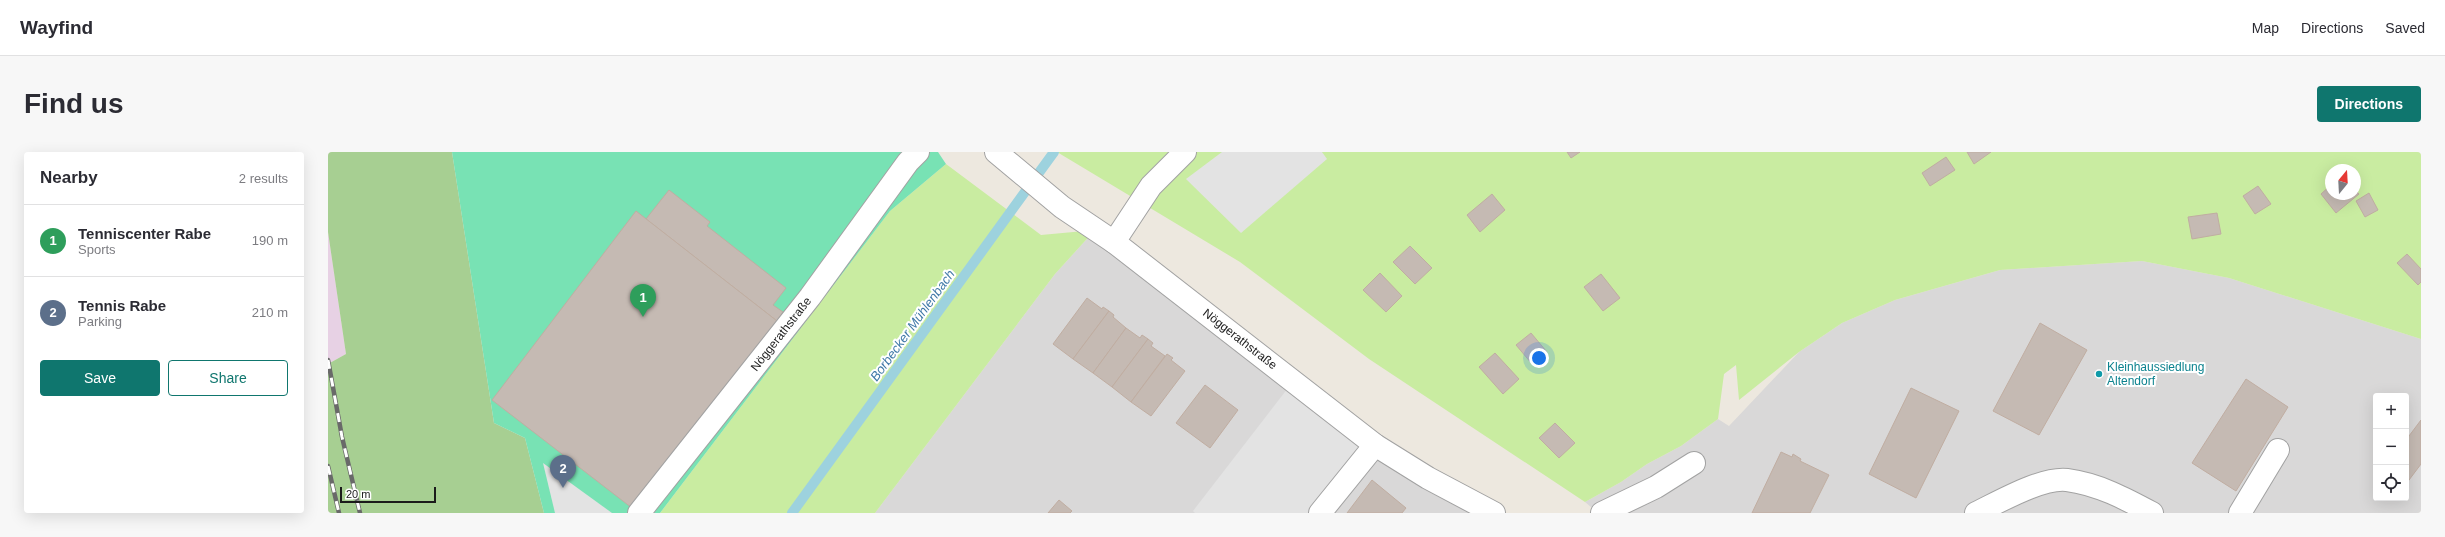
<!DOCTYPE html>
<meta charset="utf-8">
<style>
:root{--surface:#fff;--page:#f7f7f7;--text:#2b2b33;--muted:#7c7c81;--line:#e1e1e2;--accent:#0f766e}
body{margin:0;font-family:Helvetica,sans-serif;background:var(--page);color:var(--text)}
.controls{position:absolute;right:12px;bottom:12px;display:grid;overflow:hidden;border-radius:4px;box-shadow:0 4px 16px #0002}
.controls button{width:36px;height:36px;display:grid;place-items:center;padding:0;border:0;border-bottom:1px solid var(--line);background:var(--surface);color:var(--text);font:20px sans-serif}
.compass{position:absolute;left:1997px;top:12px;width:36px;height:36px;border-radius:50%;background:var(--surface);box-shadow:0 4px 16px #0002;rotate:18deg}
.scale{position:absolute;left:12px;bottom:10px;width:96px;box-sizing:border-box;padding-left:4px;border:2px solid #1b1b1b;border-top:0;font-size:11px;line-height:14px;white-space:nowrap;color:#1b1b1b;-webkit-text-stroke:3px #fff;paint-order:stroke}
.you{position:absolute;left:1211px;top:206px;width:14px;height:14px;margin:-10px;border:3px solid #fff;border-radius:50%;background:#1a73e8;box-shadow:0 0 0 6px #1a73e833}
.badge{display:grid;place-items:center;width:26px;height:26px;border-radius:50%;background:var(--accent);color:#fff;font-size:13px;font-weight:700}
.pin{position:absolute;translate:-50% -33px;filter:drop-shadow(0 1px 2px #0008)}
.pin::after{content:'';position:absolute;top:21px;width:14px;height:12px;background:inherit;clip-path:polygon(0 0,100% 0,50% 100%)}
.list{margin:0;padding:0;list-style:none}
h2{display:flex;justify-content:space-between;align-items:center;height:52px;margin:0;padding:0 16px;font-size:17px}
h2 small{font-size:13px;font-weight:400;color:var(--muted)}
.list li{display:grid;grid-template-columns:26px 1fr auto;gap:12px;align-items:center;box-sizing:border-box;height:72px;padding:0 16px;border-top:1px solid var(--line)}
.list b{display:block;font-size:15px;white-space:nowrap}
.list p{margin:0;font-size:13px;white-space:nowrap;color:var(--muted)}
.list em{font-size:13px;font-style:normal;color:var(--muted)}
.actions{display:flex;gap:8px;padding:12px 16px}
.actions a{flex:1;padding:9px 0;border:1px solid var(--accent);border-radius:4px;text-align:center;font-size:14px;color:var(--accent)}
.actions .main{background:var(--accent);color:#fff}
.icon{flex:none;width:22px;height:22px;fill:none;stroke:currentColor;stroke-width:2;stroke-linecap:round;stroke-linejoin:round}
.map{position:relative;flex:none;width:2093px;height:361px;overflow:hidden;border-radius:4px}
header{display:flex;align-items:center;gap:24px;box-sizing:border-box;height:56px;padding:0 20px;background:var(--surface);border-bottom:1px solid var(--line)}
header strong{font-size:19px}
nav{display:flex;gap:22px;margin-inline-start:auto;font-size:14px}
.intro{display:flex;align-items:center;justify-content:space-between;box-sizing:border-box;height:96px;padding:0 24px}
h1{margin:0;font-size:28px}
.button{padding:10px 18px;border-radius:4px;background:var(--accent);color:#fff;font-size:14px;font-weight:700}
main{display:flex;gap:24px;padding:0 24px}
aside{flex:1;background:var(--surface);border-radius:4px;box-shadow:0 4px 16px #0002}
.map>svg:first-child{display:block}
.residential{fill:#d9d8d8;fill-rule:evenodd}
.industrial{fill:#e7d1e4}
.grass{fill:#c9eca1;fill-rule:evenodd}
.forest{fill:#a7cf92}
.pitch{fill:#78e2b4}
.parking{fill:#e3e3e3}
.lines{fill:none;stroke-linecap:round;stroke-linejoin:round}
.stream{stroke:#9dd2de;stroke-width:10}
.building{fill:#c5bab3;stroke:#c0ada1}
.minor-casing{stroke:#a2a2a2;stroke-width:24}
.minor{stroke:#fff;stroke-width:22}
.rail-casing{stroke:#696969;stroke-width:4.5}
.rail{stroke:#fff;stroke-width:3;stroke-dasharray:9;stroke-linecap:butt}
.culture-dot{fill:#0f9aa8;stroke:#fff;stroke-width:1.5}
.labels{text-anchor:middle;stroke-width:4;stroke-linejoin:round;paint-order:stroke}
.street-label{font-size:12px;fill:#1b1b1b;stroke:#fff}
.culture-label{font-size:12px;fill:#0d838f;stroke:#fff;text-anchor:start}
.water-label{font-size:13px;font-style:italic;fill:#4079a7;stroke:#fff}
</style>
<header>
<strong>Wayfind</strong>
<nav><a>Map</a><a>Directions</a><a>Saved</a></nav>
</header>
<div class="intro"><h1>Find us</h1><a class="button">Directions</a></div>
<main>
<aside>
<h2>Nearby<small>2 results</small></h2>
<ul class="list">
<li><span class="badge" style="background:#2e9e5b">1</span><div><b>Tenniscenter Rabe</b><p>Sports</p></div><em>190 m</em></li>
<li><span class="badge" style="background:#5c6f8a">2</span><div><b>Tennis Rabe</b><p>Parking</p></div><em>210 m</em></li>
</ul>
<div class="actions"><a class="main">Save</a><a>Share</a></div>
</aside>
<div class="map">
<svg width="2093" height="361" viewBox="0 0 2093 361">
<rect width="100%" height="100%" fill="#ede8df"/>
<g class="residential">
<path d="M767 78 1047 293 1163 361H547L727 122Z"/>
<path d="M1814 109 1901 126 2093 187V361H1270L1257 350 1293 330 1319 312 1353 294 1390 267 1401 274 1471 200 1514 171 1567 148 1672 118ZM2048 244H2078V346H2048Z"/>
</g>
<path class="industrial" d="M0 80 18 202 0 212Z"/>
<g class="grass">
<path d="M729 0H2093V187L1901 126 1814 109 1672 118 1567 148 1514 171 1471 200 1411 248 1408 213 1396 222 1390 267 1353 294 1319 312 1293 330 1257 350 1041 207 912 110ZM2003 18H2027V42H2003Z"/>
<path d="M618 12 713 83 767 78 727 122 547 361H332L562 59Z"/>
</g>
<path class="forest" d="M0 0H124L166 271 197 286 216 361H0V212L18 202 0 80Z"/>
<path class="pitch" d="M124 0H610L618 12 562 59 332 361H216L197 286 166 271Z"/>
<g class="parking">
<path d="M894 0H994L999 7 913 81 858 27Z"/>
<path d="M960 236 1038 295 986 361H867L865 359Z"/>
<path d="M215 311 284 361H227Z"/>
</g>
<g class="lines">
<path class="stream" d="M464 361 726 0"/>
</g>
<g class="building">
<path d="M1239 0H1252L1243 6Z"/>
<path d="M1639 0H1663L1646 12Z"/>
<path d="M1618 5 1627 18 1602 34 1594 21Z"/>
<path d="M2003 33V42H2027V38L2031 42 2008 61 1993 42Z"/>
<path d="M1930 34 1943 52 1927 62 1915 44Z"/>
<path d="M341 38 382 70 379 74 458 136 445 153 455 160 449 169 318 67Z"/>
<path d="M2041 41 2050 58 2037 65 2028 49Z"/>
<path d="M1164 42 1177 58 1152 80 1139 63Z"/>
<path d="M308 59 449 169 304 356 164 248Z"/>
<path d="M1889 61 1893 82 1864 87 1860 65Z"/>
<path d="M1082 94 1104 116 1087 132 1065 110Z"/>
<path d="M2079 102 2093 117V130L2090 133 2069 111Z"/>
<path d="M1052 121 1074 144 1058 160 1035 138Z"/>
<path d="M1273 122 1292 146 1275 159 1256 135Z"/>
<path d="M759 146 774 157 775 155 781 159 745 207 725 192Z"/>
<path d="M781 159 786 163 785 165 798 176 765 221 745 207Z"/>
<path d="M1712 171 1759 198 1711 283 1665 259Z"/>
<path d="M798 176 812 186 814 183 820 187 784 235 765 221Z"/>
<path d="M1203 181 1219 200 1204 212 1188 193Z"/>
<path d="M820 187 825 191 823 194 837 204 803 250 784 235Z"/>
<path d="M1167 201 1191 227 1175 242 1151 215Z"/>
<path d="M839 202 845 206 843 208 857 219 823 264 803 250Z"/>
<path d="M1918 227 1960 255 1908 339 1864 311Z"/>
<path d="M877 233 910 258 882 296 848 271Z"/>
<path d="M1583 236 1631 259 1588 346 1541 322Z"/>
<path d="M2093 268V312L2078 332V288Z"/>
<path d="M1227 271 1247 291 1231 306 1211 286Z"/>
<path d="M1453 300 1464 305 1465 302 1473 307 1472 309 1501 323 1482 361H1424Z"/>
<path d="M1044 328 1078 356 1074 361H1019Z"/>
<path d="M731 348 744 359 742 361H720Z"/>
</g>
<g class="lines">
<g class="minor-casing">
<g id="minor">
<path d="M668 0 734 55 786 90 1047 293 1100 326 1166 361"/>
<path d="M786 90 823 34 857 0"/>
<path d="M311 361 482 145 580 10 590 0"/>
<path d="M992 361 1047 293"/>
<path d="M1274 361 1328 335 1366 311"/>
<path d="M1648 361C1671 350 1714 325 1739 328 1770 332 1798 347 1824 361"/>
<path d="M1912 361 1950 298"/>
</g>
</g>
<use href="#minor" class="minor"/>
<g class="rail-casing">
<g id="rail">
<path d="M0 208 14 285 32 361"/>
<path d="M0 314 11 361"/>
</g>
</g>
<use href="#rail" class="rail"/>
</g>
<circle class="culture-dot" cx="1771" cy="222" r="4"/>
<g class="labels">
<g class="street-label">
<text transform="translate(453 182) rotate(-52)" y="4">Nöggerathstraße</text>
<text transform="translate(912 187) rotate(38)" y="4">Nöggerathstraße</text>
</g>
<g class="culture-label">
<text x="1779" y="219">Kleinhaussiedlung<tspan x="1779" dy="14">Altendorf</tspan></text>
</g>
<g class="water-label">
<text transform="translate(584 173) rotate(-54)" y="5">Borbecker Mühlenbach</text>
</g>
</g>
</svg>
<div class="controls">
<button>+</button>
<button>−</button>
<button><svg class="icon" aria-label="locate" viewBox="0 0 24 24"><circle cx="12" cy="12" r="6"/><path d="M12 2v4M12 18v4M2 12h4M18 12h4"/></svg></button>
</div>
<svg class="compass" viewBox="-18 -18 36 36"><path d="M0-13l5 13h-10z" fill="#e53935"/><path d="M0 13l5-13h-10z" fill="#7c7c81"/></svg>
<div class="scale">20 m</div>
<div class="you"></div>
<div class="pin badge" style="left:315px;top:165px;background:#2e9e5b">1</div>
<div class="pin badge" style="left:235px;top:336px;background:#5c6f8a">2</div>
</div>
</main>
